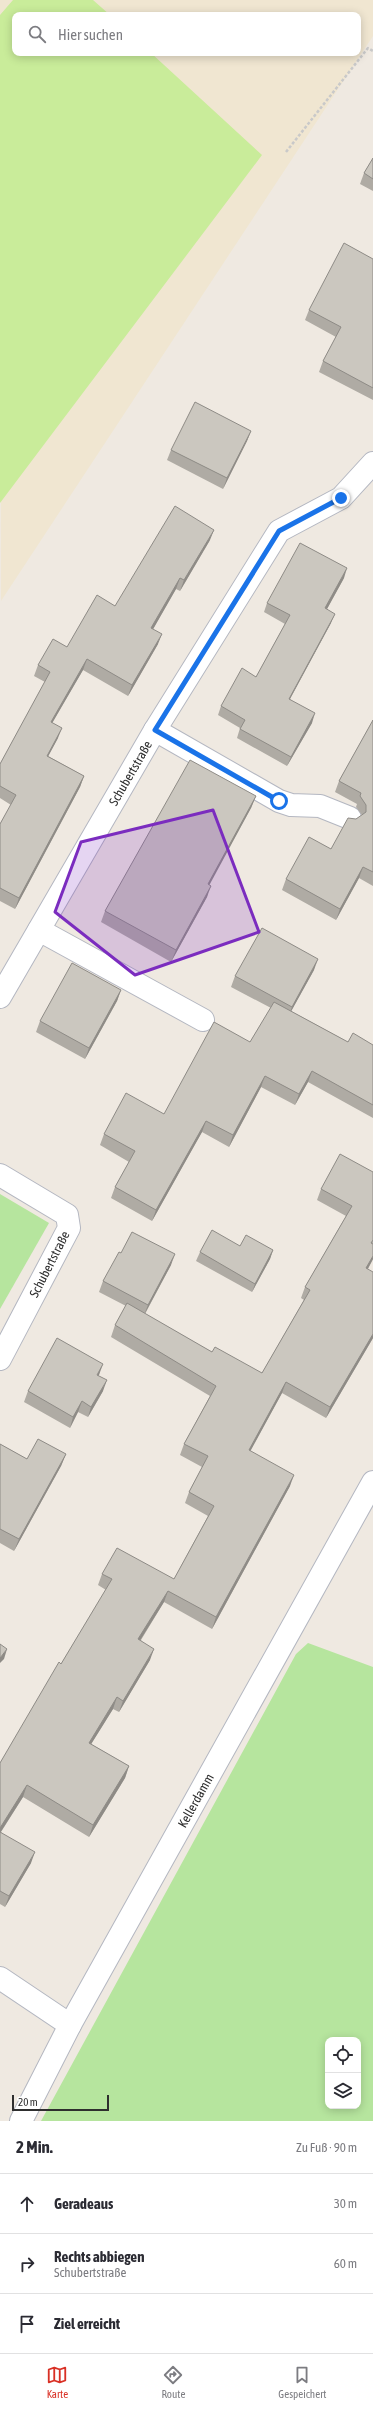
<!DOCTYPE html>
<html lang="de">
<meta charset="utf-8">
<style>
:root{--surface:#fff;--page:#f2f2f3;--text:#2b2b33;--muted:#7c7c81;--line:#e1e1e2;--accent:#d93025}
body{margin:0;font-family:"Asap Condensed",sans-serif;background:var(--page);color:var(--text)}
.controls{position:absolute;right:12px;bottom:12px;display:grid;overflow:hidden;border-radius:8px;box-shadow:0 2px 10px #0003}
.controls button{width:36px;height:36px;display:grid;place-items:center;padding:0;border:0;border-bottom:1px solid var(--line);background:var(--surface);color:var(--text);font:20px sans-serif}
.scale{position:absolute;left:12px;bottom:10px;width:97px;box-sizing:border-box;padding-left:4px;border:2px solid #2e2e2e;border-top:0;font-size:11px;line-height:14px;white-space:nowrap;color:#2e2e2e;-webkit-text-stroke:3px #fff;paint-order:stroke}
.stop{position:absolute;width:12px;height:12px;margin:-9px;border:3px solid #1a73e8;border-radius:50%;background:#fff}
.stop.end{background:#1a73e8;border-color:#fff;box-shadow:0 1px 4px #0008}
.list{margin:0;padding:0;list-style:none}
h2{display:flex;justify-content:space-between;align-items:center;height:52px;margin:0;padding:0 16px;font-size:17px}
h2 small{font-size:13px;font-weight:400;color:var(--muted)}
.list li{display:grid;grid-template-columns:26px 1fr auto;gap:12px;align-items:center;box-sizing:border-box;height:60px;padding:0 16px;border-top:1px solid var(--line)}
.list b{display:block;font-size:15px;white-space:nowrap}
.list p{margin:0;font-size:13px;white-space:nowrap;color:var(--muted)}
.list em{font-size:13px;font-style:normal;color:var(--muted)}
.icon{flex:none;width:22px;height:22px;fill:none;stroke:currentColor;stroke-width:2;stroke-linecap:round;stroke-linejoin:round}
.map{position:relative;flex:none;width:373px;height:2121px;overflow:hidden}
.search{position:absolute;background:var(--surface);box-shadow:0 2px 10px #0003;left:12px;right:12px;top:12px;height:44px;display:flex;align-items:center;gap:10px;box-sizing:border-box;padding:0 14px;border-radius:8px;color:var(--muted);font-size:15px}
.sheet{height:232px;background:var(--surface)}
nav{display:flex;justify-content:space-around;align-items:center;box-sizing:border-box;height:56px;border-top:1px solid var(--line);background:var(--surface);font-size:11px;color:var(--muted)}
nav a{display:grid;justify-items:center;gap:2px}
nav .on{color:var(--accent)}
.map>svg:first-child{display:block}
.education{fill:#f0e6d1;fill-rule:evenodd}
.green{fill:#b6e59e;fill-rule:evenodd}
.pitch{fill:#c9ec9a}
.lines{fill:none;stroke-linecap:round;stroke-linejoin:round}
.minor-casing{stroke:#b4b7c1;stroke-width:24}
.path{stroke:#c9c9c9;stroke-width:2.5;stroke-dasharray:3 2;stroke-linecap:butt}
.minor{stroke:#fff;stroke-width:22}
.wall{fill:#afaba4}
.shaded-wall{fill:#8e8b86}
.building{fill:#cbc7bf;stroke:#8e8b86}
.route{stroke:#1a73e8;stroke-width:5}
.marked{fill:#7b2cbf;fill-opacity:0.2;stroke:#7b2cbf;stroke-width:3;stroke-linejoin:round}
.labels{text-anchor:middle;stroke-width:3;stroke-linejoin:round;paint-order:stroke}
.street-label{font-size:13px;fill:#2e2e2e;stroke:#fff}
</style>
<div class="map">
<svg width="373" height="2121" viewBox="0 0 373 2121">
<rect width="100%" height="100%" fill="#efe9e1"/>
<path class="education" d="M0 0H373V36L1 601ZM15 15H358V53H15Z"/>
<g class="green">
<path d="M0 1194 49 1223 0 1309Z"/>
<path d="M308 1643 373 1667V2121H41L296 1654ZM328 2040H358V2106H328Z"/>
</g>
<path class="pitch" d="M13 0H93L110 15H15V53H151L262 155 0 503V15Z"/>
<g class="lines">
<g class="minor-casing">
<g id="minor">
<path d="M155 730 279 801 291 805 320 806 350 818"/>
<path d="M39 930 203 1020"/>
<path id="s1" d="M0 997 155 730 279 531 341 498 373 463"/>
<path d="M0 1175 67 1215 69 1228 0 1359"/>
<path d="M0 1978 70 2025"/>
<path id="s2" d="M21 2121 70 2025 373 1482"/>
</g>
</g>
<path class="path" d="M286 152 368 48 373 51"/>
<use href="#minor" class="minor"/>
</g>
<g class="wall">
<path d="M373 158V191L360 184 364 173Z"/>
<path d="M373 259V400L319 372 323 361 336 337 305 320 309 310Z"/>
<path d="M251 431 247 441 223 489 167 460 171 450Z"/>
<path d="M210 540 180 591 176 589 153 629 158 644 128 696 83 670 52 723 58 738 48 756 84 776 80 787 15 909 0 901V824L11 805 0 798V764L45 682 34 676 38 665 67 647 115 606Z"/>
<path d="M344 578 327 609 331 623 290 699 312 723 287 766 237 738 240 728 218 715 221 706 256 677 285 624 264 612 267 603Z"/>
<path d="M373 720V886L359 878 336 920 282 890 286 879 331 849 356 819 362 815 356 807 357 804 335 792 339 781Z"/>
<path d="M256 796 251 808 209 884 207 897 171 962 101 922 105 911Z"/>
<path d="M314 970 291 1011 348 1042 373 1045V1118L308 1082 295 1105 261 1087 229 1147 202 1132 152 1221 111 1198 115 1187 129 1162 100 1145 104 1134 164 1114 250 1042 271 1008 231 987 235 976Z"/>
<path d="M121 990 117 1001 85 1059 36 1032 40 1021Z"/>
<path d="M373 1172V1259L368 1269 373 1338 326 1418 282 1393 250 1451 290 1486 212 1629 164 1602 141 1640 150 1660 119 1712 113 1709 91 1744 129 1766 125 1778 89 1837 23 1797 1 1832 31 1863 5 1907 0 1904V1763L61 1664 106 1590 98 1585 102 1574 174 1579 208 1516 185 1503 189 1492 202 1467 180 1455 184 1444 210 1396 111 1337 115 1325 126 1306 99 1292 103 1281 121 1253 171 1265 145 1314 212 1352 262 1373 304 1300 301 1298 305 1287 346 1216 317 1200 321 1189Z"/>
<path d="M240 1246 273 1250 270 1259 252 1292 196 1261 200 1252Z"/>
<path d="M98 1375 103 1391 88 1417 78 1412 70 1428 24 1402 28 1391Z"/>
<path d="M0 1444 27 1459 66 1454 61 1466 14 1551 0 1543Z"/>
</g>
<g class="shaded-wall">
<path d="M251 431 247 441 223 489 227 478Z"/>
<path d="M214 530 210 540 180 591 184 580Z"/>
<path d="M347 568 344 578 322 618 325 608Z"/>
<path d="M180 578 176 589 148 638 151 628Z"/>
<path d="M335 614 331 623 285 708 289 699Z"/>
<path d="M162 634 158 644 128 696 132 685Z"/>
<path d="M87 659 83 670 47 732 51 722Z"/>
<path d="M315 713 312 723 287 766 291 757Z"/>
<path d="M62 728 58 738 43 766 47 756Z"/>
<path d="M84 776 80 787 15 909 19 898Z"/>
<path d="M256 796 251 808 204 895 208 884Z"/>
<path d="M363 867 359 878 336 920 340 909Z"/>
<path d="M211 886 207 897 171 962 176 950Z"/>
<path d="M318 959 314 970 288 1017 292 1007Z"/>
<path d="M121 990 117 1001 85 1059 89 1048Z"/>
<path d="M312 1071 308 1082 295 1105 299 1094Z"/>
<path d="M265 1076 261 1087 229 1147 233 1135Z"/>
<path d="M206 1121 202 1132 152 1221 156 1210Z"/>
<path d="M273 1250 270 1259 252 1292 255 1284Z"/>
<path d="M175 1254 171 1265 144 1315 148 1305Z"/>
<path d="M373 1256V1259L362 1279 366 1268Z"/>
<path d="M373 1334V1338L326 1418 330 1407Z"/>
<path d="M103 1364 99 1375 93 1385 97 1375Z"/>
<path d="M107 1380 103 1391 88 1417 91 1407Z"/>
<path d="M286 1382 282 1393 245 1461 249 1450Z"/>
<path d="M82 1401 78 1412 70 1428 73 1417Z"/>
<path d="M66 1454 61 1466 14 1551 19 1539Z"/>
<path d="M294 1475 290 1486 212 1629 216 1617Z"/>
<path d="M168 1591 164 1602 134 1650 138 1639Z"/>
<path d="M7 1649 4 1659 0 1663V1658Z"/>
<path d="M154 1649 150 1660 119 1712 123 1701Z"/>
<path d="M117 1697 113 1709 85 1754 89 1743Z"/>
<path d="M129 1766 125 1778 89 1837 93 1825Z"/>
<path d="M27 1785 23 1797 0 1833V1828Z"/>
<path d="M35 1852 31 1863 5 1907 9 1896Z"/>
</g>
<g class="building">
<path d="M373 158V179L364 173Z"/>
<path d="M344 243 373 259V388L323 361 341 327 309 310Z"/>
<path d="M195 402 251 431 227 478 171 450Z"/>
<path d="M175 506 214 530 184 580 180 578 151 628 162 634 132 685 87 659 51 722 62 728 47 756 84 776 19 898 0 888V824L16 795 0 786V764L50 672 38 665 53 639 67 647 97 595 115 606Z"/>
<path d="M300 543 347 568 325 608 335 614 289 699 315 713 291 757 240 729 245 720 221 706 242 668 256 677 290 615 267 603Z"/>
<path d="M373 720V872L363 867 340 909 286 879 309 837 331 849 348 818 356 819 366 812V805L360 796 361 793 339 781Z"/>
<path d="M190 760 256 796 208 884 211 886 176 950 105 911Z"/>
<path d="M262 928 318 959 292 1007 235 976Z"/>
<path d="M72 963 121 990 89 1048 40 1021Z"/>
<path d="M274 1002 348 1042 353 1033 373 1045V1105L312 1071 299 1094 265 1076 233 1135 206 1121 156 1210 115 1187 135 1151 104 1134 126 1093 164 1114 214 1022 250 1042Z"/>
<path d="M340 1154 373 1172V1240L371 1243 373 1244V1256L366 1268 373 1272V1334L330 1407 286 1382 249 1450 294 1475 216 1617 168 1591 138 1639 154 1649 123 1701 117 1697 89 1743 129 1766 93 1825 27 1785 0 1828V1763L59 1662 61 1664 112 1579 102 1574 117 1548 174 1579 214 1506 189 1492 208 1456 184 1444 216 1386 115 1325 127 1303 212 1352 215 1347 262 1373 310 1290 305 1287 352 1206 321 1189Z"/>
<path d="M212 1230 240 1246 246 1235 273 1250 255 1284 200 1252Z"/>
<path d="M132 1232 175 1254 148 1305 103 1281 119 1252 121 1253Z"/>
<path d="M57 1338 103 1364 97 1375 107 1380 91 1407 82 1401 73 1417 28 1391Z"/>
<path d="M38 1439 66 1454 19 1539 0 1529V1444L27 1459Z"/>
<path d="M0 1644 7 1649 0 1658Z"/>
<path d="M0 1832 35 1852 9 1896 0 1891Z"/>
</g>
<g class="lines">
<path class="route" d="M279 801 155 730 279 531 341 498"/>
</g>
<path class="marked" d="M213 810 259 932 135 975 55 912 81 842Z"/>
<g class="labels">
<g class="street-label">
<text dy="5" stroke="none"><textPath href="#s1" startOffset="259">Schubertstraße</textPath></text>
<text transform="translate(49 1264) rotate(-63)" y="5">Schubertstraße</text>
<text dy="5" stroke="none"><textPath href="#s2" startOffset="365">Kellerdamm</textPath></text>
</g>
</g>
</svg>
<div class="controls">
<button><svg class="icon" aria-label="locate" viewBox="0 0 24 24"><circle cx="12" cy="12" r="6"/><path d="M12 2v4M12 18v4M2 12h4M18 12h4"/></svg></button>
<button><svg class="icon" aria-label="layers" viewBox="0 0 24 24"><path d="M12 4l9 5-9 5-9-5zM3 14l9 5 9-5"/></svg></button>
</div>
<div class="scale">20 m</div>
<div class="stop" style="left:279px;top:801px"></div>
<div class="stop end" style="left:341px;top:498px"></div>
<div class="search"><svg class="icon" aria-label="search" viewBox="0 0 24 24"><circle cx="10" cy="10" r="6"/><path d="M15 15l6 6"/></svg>Hier suchen</div>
</div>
<section class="sheet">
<h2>2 Min.<small>Zu Fuß · 90 m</small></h2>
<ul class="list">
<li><svg class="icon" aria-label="ahead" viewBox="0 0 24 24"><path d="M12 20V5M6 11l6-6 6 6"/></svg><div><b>Geradeaus</b></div><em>30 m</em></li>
<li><svg class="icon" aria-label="right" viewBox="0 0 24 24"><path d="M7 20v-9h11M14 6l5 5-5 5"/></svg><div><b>Rechts abbiegen</b><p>Schubertstraße</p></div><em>60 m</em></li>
<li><svg class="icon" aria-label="arrive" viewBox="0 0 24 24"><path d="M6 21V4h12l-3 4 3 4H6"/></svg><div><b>Ziel erreicht</b></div></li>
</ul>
</section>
<nav>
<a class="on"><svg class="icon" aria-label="map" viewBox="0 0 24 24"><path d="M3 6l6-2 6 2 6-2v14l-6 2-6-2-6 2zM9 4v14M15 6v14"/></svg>Karte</a>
<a><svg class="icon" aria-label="directions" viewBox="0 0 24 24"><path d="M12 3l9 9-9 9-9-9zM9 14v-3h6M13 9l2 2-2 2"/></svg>Route</a>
<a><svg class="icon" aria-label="saved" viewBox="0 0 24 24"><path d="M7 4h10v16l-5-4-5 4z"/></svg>Gespeichert</a>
</nav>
